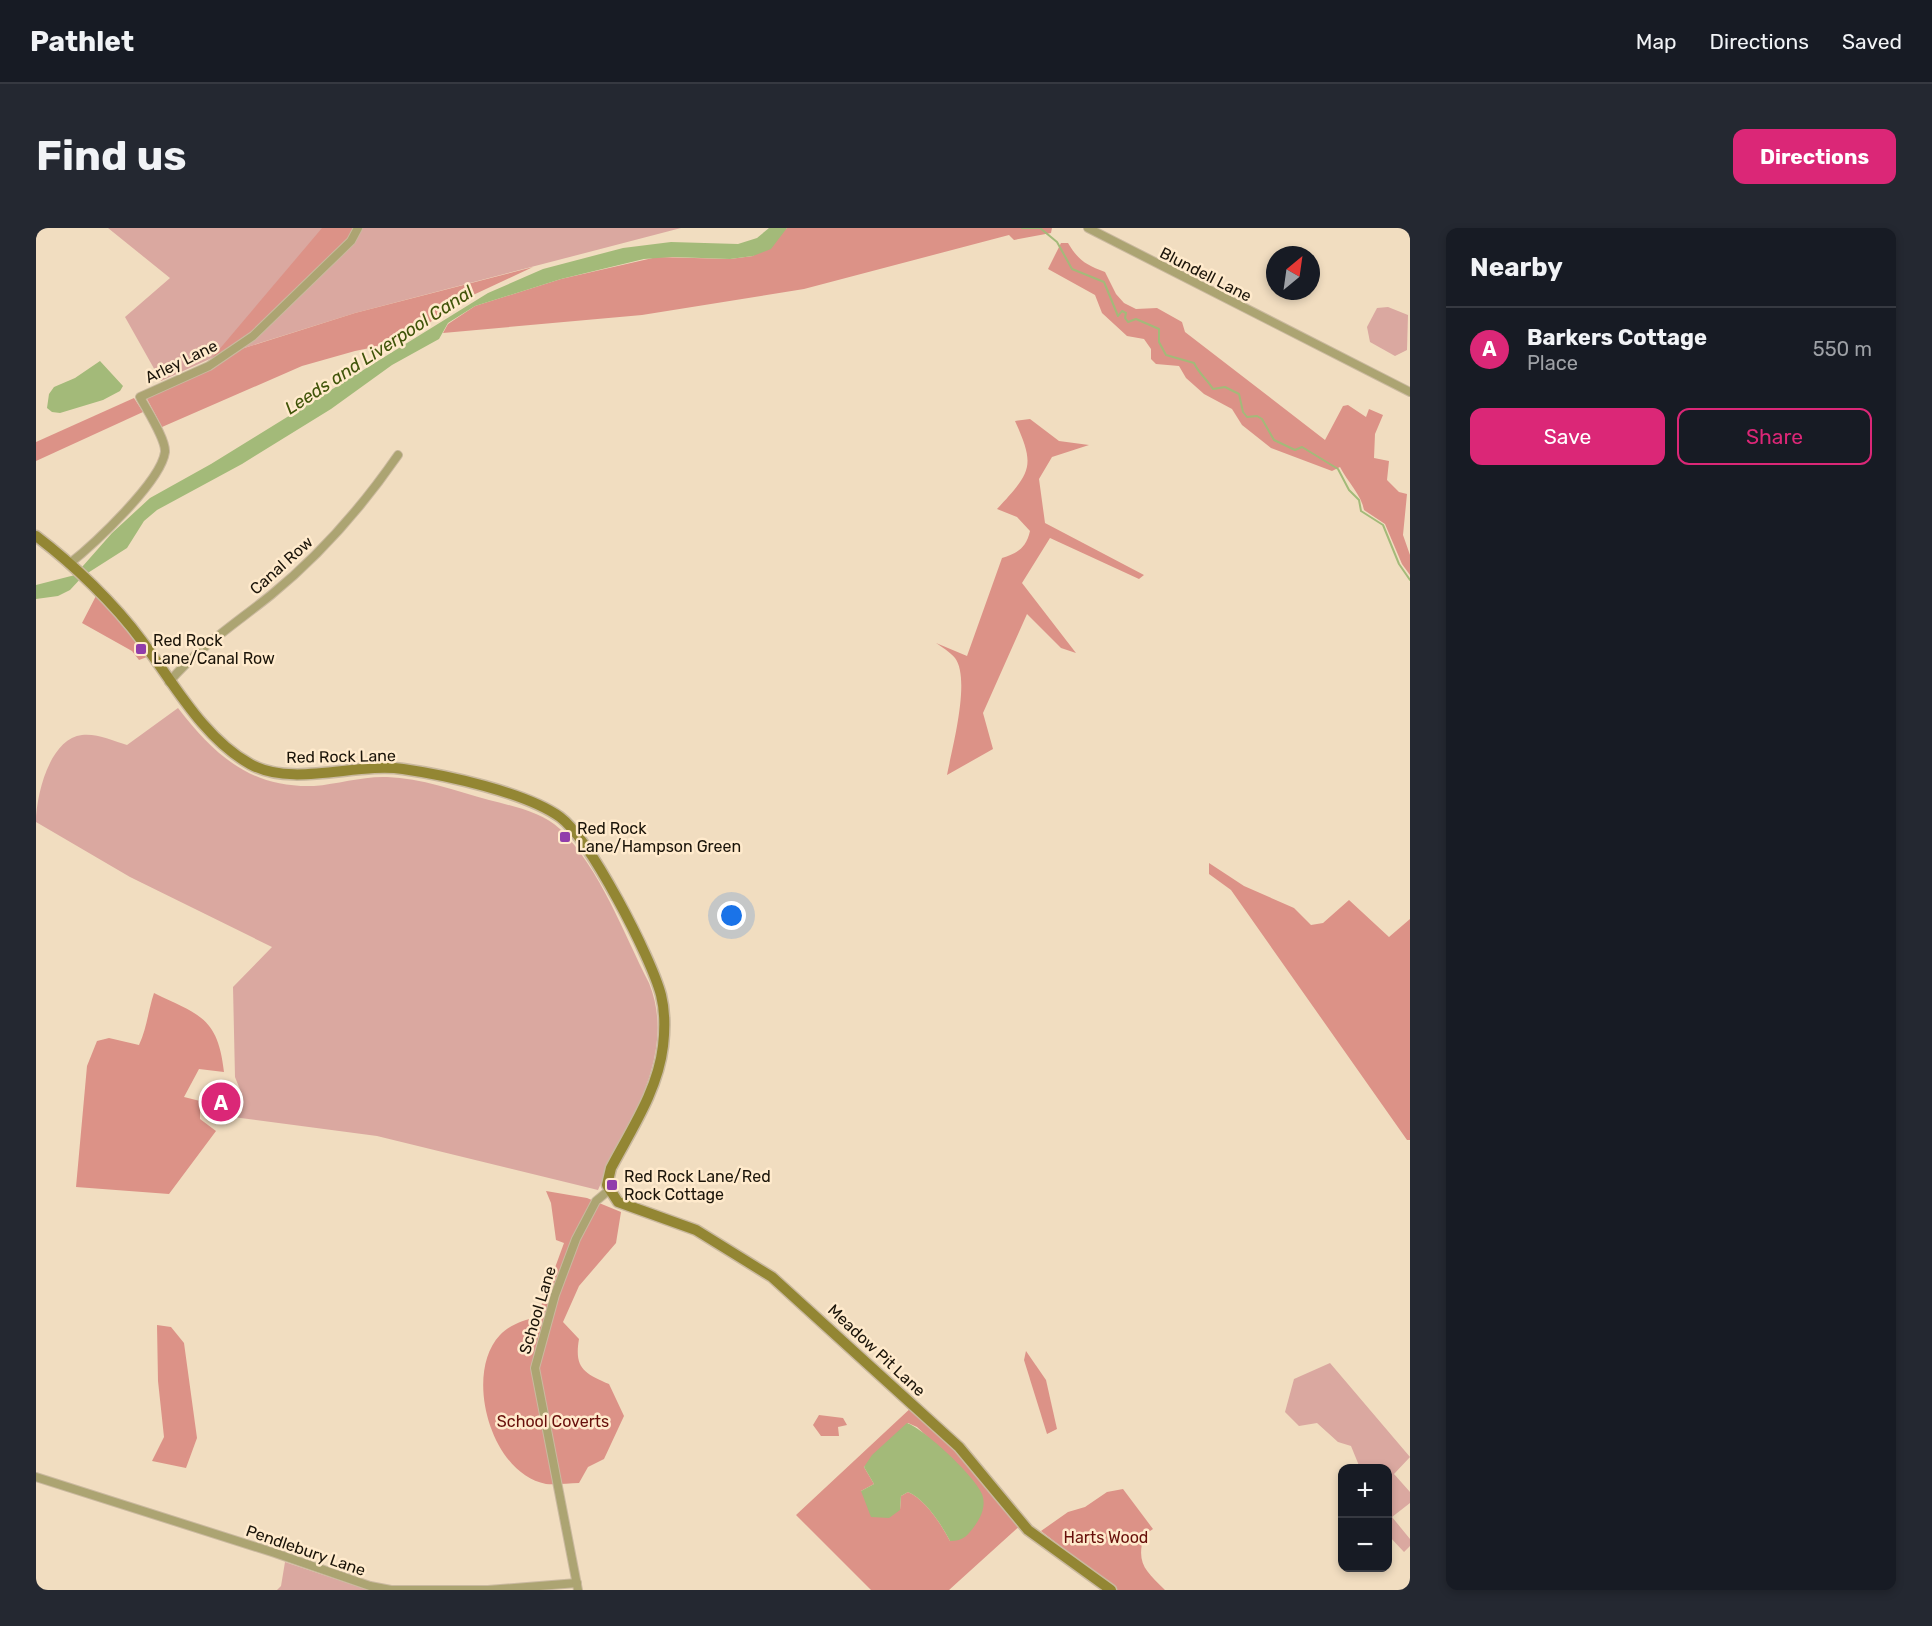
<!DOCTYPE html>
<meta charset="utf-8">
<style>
:root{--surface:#171b24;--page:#242831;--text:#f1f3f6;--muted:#9ea1a6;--line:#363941;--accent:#db2777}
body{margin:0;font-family:Rubik,sans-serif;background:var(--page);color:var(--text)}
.controls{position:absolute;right:18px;bottom:18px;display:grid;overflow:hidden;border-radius:12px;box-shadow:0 3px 9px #0003}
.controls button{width:54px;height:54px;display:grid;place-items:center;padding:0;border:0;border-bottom:2px solid var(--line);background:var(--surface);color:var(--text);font:30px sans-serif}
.compass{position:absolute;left:1230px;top:18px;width:54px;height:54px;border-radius:50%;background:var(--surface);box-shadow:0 3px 9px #0003;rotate:29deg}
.you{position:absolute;left:696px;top:688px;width:21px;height:21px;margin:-15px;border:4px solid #fff;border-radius:50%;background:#1a73e8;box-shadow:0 0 0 9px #1a73e833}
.badge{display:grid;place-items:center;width:39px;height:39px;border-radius:50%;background:var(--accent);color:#fff;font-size:20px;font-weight:700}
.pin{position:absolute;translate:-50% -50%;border:3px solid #fff;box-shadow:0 2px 6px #0006}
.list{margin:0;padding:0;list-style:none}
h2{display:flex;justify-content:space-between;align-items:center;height:78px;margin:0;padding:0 24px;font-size:26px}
h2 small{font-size:20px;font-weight:400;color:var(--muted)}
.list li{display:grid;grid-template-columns:39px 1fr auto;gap:18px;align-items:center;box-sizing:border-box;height:84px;padding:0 24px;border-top:2px solid var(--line)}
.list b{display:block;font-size:22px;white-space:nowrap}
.list p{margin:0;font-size:20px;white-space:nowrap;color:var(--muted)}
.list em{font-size:20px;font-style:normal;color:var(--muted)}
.actions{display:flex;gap:12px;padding:18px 24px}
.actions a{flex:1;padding:14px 0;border:2px solid var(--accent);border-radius:12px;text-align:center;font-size:21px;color:var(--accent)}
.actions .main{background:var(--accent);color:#fff}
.map{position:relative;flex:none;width:1374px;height:1362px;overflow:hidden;border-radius:12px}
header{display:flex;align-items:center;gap:36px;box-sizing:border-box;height:84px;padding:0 30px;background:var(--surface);border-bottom:2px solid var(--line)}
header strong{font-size:28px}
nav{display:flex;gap:33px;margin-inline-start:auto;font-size:21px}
.intro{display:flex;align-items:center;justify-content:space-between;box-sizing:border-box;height:144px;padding:0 36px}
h1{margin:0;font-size:42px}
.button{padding:15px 27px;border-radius:12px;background:var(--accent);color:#fff;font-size:21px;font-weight:700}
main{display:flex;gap:36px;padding:0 36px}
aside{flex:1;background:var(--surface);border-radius:12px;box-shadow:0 3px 9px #0003}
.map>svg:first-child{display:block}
.green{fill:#daa8a0}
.forest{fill:#dc9287;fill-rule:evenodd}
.water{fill:#a3ba79}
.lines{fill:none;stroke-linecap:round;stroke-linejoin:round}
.stream{stroke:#a3ba79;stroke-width:2}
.minor-casing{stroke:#cab99f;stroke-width:10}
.secondary-casing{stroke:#cab99f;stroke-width:13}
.minor{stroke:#aca472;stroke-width:8}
.secondary{stroke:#938633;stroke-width:10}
.poi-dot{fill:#913dab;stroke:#ffeacc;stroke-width:2}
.labels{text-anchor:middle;stroke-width:5;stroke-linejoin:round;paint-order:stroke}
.street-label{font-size:16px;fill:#1b1409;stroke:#ffeacc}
.poi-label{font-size:16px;fill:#1b1409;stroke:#ffeacc;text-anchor:start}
.park-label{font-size:16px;fill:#68100b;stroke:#ffeacc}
.water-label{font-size:18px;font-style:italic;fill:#405409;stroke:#ffeacc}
</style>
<header>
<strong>Pathlet</strong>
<nav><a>Map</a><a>Directions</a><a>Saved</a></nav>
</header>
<div class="intro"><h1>Find us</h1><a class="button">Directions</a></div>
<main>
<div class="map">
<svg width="1374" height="1362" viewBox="0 0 1374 1362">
<rect width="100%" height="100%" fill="#f1ddc0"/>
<g class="green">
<path d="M72 0H645L319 85 176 130 125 153 89 89 134 50Z"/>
<path d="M1352 79 1372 87 1371 122 1359 128 1334 114 1331 99 1341 80Z"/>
<path d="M142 480C179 528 215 560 278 558 302 556 327 548 351 549 385 550 420 563 453 572 476 578 506 584 524 601 565 642 587 704 613 755 642 826 591 898 562 962L341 908 197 889 205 864 199 849 197 759 236 719 94 649 0 594C0 567 14 510 46 507 60 505 78 513 91 517Z"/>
<path d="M1294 1135 1374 1229 1358 1246 1374 1264V1275L1356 1289 1374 1311V1318L1368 1324 1352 1307V1240H1324L1315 1218 1302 1214 1281 1195 1263 1198 1249 1184 1258 1151Z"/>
<path d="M249 1334 332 1362H241L245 1358Z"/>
</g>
<g class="forest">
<path d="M286 0H322L315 13 217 108 176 130Z"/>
<path d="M751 0H1016L1015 5 978 12 973 7 768 61 606 87 407 105 412 96 439 78 525 51 621 29 694 31 717 28Z"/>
<path d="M1025 15H1032C1042 32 1050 37 1069 44L1080 66 1088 75 1100 81 1121 80 1146 94 1149 104 1289 212 1307 178 1312 177 1330 189 1333 181 1347 187 1339 206 1338 230 1353 233 1351 252 1363 264 1371 266 1367 307 1374 327V347L1366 336 1349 296 1328 282C1326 268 1311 253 1304 239L1296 243 1235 220 1206 197 1196 181 1168 166 1150 150 1143 138 1120 136 1115 131V121L1108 111 1091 108 1066 85 1059 67 1012 41Z"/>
<path d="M497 39 435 68 363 114 319 123 266 138 126 199 110 169 202 122 319 85Z"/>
<path d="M98 170 107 184 0 233V214Z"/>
<path d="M994 191 1023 213 1053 217 1016 229 1003 251 1009 295 1108 347 1103 351 1014 310 986 355 1040 425 1025 420 991 386 947 485 957 521 911 547C916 521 935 451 919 430 914 424 906 419 900 415L931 428 966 330C982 325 990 320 994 303L981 289 961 281C995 244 1000 239 979 193Z"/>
<path d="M61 366 87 393 111 429 103 432 96 423 46 395Z"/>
<path d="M1173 635 1208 658 1258 680 1275 697 1287 695 1313 672 1353 709 1374 691V912H1371L1195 662 1173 646Z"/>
<path d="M118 765C163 787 182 789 188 844L163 841 148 869 164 873V891L180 903 133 966 40 959 51 838 61 813 73 810 103 817C111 800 112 783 118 765Z"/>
<path d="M510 963 551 970 585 984 580 1015 543 1058 527 1094 543 1111C538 1140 548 1145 573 1156L588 1188 568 1231 552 1239 543 1255C533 1255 520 1257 510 1256 455 1246 427 1146 464 1107 473 1097 488 1092 501 1089L528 1015 520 1012 515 975Z"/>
<path d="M121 1097 135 1099 148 1115 161 1210 150 1240 116 1233 128 1209 122 1153Z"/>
<path d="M990 1123 1010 1152 1021 1201 1011 1206 988 1132Z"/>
<path d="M878 1177 986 1296 913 1362H835L760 1287ZM872 1195 881 1199 926 1241 914 1313C905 1296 890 1272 872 1264L865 1268 864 1282 825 1263 838 1256 828 1239Z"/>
<path d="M783 1187 807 1190 811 1197 802 1199 803 1208H785L777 1197Z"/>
<path d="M1087 1261 1117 1301 1108 1307C1100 1336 1109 1342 1129 1362H1081L1005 1303 1032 1284 1049 1279 1071 1264Z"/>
</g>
<g class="water">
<path d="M733 0H751L735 21 717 28 694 31 636 29 608 31 525 51 439 78 412 95 403 111 356 137 295 181 206 236 121 282 108 293 91 320 47 348 34 362 22 368 0 371V357L39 347 76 305 114 270 175 236 452 65 507 41 587 20 635 14 702 16 721 10Z"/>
<path d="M64 133 87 158 84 163 67 172 24 185 16 184 11 180 13 166 18 159 39 150Z"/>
<path d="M871 1195C888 1201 939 1248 946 1266 950 1277 946 1287 940 1296 932 1307 928 1313 914 1313 905 1296 890 1272 872 1264L865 1268 864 1282 853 1290 835 1289 825 1263 838 1256 828 1239 836 1227Z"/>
</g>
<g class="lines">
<g class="stream">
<path d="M986 0H1003"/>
<path d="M1004 0 1021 14 1036 41 1068 54 1082 88 1086 83 1090 85 1089 90 1092 94 1100 91 1123 101V114L1130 127 1158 135C1163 146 1171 151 1177 161L1189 159 1203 166 1207 184 1211 189 1221 188 1226 191 1238 212 1259 222 1266 219 1302 241 1313 262 1323 272 1325 283 1347 297 1363 336 1374 352"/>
</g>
<g class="minor-casing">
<g id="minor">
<path d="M1052 0 1374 164"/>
<path d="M33 336C57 317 125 254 129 224 130 211 110 181 104 169L173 138 217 108 315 13 322 0"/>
<path d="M133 454C163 419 200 395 235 367 284 327 326 279 362 227"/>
<path d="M0 1249 239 1325 334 1358 355 1362H452L541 1355"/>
<path d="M542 1362 499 1140 519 1067 540 1011 560 973 572 963"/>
</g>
</g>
<g class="secondary-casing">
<path id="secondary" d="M0 308C37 336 79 376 106 413 137 454 167 510 214 536 257 560 321 534 367 541 409 547 489 564 524 589 554 611 615 729 625 767 629 783 629 801 627 818 622 862 595 902 575 940L571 957 582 974 660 1002 736 1049 923 1219 992 1302 1075 1362"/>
</g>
<use href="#minor" class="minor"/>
<use href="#secondary" class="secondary"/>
</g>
<g class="poi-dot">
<rect x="99" y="415" width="12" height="12" rx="3"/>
<rect x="523" y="603" width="12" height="12" rx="3"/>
<rect x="570" y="951" width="12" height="12" rx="3"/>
</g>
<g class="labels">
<g class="street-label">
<text transform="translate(1170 46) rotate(27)" y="6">Blundell Lane</text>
<text transform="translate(145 133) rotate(-26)" y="6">Arley Lane</text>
<text transform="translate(245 337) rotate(-42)" y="6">Canal Row</text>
<text transform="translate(305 528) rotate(-1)" y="6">Red Rock Lane</text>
<text transform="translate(501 1082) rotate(-73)" y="6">School Lane</text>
<text transform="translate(841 1122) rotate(43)" y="6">Meadow Pit Lane</text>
<text transform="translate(270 1322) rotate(19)" y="6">Pendlebury Lane</text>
</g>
<g class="poi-label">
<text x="117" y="418">Red Rock<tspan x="117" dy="18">Lane/Canal Row</tspan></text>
<text x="541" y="606">Red Rock<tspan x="541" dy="18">Lane/Hampson Green</tspan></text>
<text x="588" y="954">Red Rock Lane/Red<tspan x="588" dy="18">Rock Cottage</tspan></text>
</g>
<g class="park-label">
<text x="517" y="1199">School Coverts</text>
<text x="1070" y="1315">Harts Wood</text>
</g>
<g class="water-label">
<text transform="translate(343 122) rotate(-33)" y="6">Leeds and Liverpool Canal</text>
</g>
</g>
</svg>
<div class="controls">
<button>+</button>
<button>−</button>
</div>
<svg class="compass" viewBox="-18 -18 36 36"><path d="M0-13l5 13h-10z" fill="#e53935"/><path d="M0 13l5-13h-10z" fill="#9ea1a6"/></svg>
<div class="you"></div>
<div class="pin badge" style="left:185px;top:874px">A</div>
</div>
<aside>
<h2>Nearby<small></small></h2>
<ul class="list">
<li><span class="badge">A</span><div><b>Barkers Cottage</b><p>Place</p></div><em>550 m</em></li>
</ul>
<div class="actions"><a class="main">Save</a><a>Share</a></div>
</aside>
</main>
